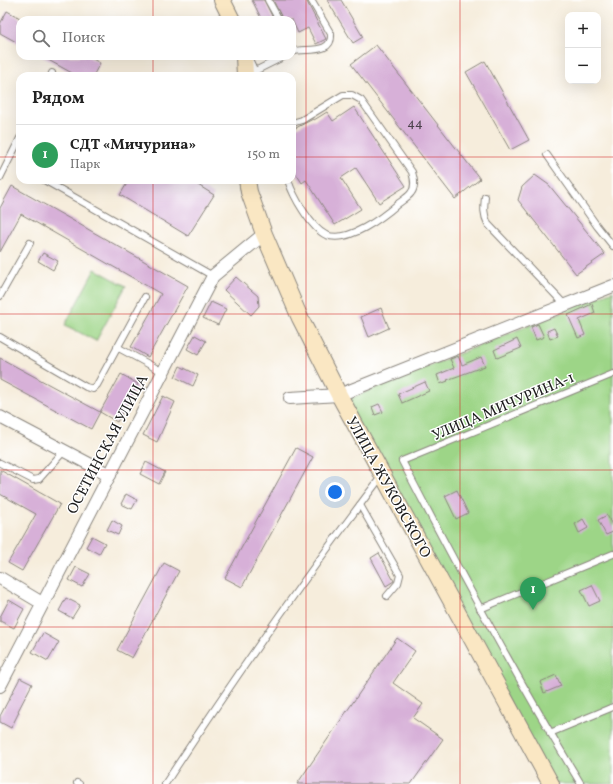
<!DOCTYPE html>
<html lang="ru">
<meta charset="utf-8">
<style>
:root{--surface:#fff;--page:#f2f2f2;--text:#222;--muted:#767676;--line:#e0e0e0;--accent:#c8321e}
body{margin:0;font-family:Vollkorn,serif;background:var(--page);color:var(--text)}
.controls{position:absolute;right:12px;top:12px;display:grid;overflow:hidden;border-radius:8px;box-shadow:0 4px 16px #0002}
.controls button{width:36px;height:36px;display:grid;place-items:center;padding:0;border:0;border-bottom:1px solid var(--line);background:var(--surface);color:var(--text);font:20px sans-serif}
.you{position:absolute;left:335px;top:492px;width:14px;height:14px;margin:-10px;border:3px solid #fff;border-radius:50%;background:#1a73e8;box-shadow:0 0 0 6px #1a73e833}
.badge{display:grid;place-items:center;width:26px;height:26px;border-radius:50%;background:var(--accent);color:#fff;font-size:13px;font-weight:700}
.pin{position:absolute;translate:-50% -33px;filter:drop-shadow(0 1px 2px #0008)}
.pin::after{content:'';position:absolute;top:21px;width:14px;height:12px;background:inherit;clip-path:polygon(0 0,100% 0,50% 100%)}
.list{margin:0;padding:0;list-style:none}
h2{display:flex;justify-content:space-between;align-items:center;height:52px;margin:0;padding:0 16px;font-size:17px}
h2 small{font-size:13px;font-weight:400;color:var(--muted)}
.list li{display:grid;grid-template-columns:26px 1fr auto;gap:12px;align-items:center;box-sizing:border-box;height:60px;padding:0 16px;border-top:1px solid var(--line)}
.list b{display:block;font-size:15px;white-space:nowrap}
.list p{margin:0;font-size:13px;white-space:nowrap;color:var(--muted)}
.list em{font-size:13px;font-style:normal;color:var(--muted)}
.icon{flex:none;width:22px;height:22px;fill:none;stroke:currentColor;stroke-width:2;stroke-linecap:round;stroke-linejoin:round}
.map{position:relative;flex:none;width:613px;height:784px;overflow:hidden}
.search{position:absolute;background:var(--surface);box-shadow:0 4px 16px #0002;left:16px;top:16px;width:280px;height:44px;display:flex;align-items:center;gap:10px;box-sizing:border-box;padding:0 14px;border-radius:12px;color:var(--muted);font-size:15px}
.panel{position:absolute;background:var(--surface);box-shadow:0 4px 16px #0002;left:16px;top:72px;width:280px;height:112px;border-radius:12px}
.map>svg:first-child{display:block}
.green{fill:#9dd587;stroke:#5c7852}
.building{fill:#d7b0d8}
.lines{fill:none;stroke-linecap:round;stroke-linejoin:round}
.service-casing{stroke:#89847c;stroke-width:8}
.minor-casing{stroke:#89847c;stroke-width:14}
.secondary-casing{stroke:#89847c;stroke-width:18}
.service{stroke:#fff;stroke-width:6}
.minor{stroke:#fff;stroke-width:12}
.secondary{stroke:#fae7c3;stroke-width:16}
.grid{fill:none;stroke:#d62828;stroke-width:1;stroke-opacity:0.55}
.labels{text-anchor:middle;stroke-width:3;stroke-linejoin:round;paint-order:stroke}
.number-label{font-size:13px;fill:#4b414b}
.street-label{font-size:15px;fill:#1c1c1c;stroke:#fff}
</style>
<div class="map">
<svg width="613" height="784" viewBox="0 0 613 784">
<rect width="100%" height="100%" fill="#fff"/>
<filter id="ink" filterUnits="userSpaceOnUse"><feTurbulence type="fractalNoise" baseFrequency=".025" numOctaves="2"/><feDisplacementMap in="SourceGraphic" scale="8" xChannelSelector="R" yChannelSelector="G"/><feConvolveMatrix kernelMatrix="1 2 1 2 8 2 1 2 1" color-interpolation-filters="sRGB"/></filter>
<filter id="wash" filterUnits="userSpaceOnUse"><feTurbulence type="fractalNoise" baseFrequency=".012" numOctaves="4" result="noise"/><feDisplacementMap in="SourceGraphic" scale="16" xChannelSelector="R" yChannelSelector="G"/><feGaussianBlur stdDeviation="0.9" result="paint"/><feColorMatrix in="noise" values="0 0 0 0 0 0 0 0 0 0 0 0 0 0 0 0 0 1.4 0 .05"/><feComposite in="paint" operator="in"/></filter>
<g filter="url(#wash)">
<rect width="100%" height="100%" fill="#f6eddc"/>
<g class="green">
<path d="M95 269 126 286 96 341 65 325Z"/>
<path d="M613 291V784H552L346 400Z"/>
</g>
<g id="blocks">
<g class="building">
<path d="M252 0H264L274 20H262Z"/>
<path d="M273 0H306L326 39 316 44 308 28 298 33 292 20H283Z"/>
<path d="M327 0H341L363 37 353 43Z"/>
<path d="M7 11 20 18V44L0 33V24Z"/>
<path d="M376 45 480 179 455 199 351 64Z"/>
<path d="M41 56H87L100 63 93 76H71L72 73Z"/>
<path d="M485 61 529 140 510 150 466 72Z"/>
<path d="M354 107 406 186 379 203 356 168 341 178 361 209 335 225 306 180 302 183 292 167V130L313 119 314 120 327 112 333 121Z"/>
<path d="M535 175 549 185 605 254 576 274 518 200 522 187Z"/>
<path d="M129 180H190L214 195 188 236 120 195Z"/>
<path d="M12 186 188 286 148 357 131 347 161 294 21 214 0 252V208Z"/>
<path d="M43 253 58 261 53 270 38 261Z"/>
<path d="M236 277 258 296 259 306 251 315 224 290Z"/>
<path d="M211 302 226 309 218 325 203 318Z"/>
<path d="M592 304 595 313 579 320 585 335 578 338 568 315Z"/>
<path d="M381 308 389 328 369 337 361 317Z"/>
<path d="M538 324 544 337 536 340 531 327Z"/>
<path d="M554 328 558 336 550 339 547 331Z"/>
<path d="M195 335 206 341 198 355 187 349Z"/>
<path d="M517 339 521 348 497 358 494 350Z"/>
<path d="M458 356 462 365 481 357 485 366 447 380 448 381 440 384 437 375 454 368 450 359Z"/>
<path d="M0 358 100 412 91 429 0 380Z"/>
<path d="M180 366 198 375 193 386 175 377Z"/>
<path d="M121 374 138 384 117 422 100 412Z"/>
<path d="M425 382 429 391 402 403 398 394Z"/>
<path d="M163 396 175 402 157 442 143 435Z"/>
<path d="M379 404 383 412 375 415 372 407Z"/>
<path d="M296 448 313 457 242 587 225 578Z"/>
<path d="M146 462 165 472 159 484 140 474Z"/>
<path d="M0 470 60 504 22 571 8 563 36 514 0 494Z"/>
<path d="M457 490 468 513 456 519 445 496Z"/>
<path d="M126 494 137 500 132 509 121 504Z"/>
<path d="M607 515 613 527V532L606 535 598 520Z"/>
<path d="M583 519 588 528 579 533 575 524Z"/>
<path d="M112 520 122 526 118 535 107 530Z"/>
<path d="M92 536 105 543 99 554 86 547Z"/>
<path d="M379 553 394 581 386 586 371 558Z"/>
<path d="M164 563 179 571 132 658 117 650Z"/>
<path d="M76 567 90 574 82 587 69 580Z"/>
<path d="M592 585 600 601 589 606 581 590Z"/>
<path d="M66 598 80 605 72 618 59 611Z"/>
<path d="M9 600 24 609 14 628 0 621V617Z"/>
<path d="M43 633 59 642 48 661 32 652Z"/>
<path d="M397 638 415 651 393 683 423 704 413 718 443 739 411 784H297Z"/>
<path d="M556 675 561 686 544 693 540 682Z"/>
<path d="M20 678 32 684 18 711 19 712 11 728 0 722V716Z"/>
</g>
</g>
</g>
<g filter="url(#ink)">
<use href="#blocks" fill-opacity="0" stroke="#89847c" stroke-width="1"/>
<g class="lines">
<g class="service-casing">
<g id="service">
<path d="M268 0 279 20"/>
<path d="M292 52C303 47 333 56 331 34L311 0"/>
<path d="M249 59 257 76"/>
<path d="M255 71 285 56"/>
<path d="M51 76 52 73"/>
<path d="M547 155 597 226 613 246"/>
<path d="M0 178 20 138"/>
<path d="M44 180 213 276"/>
<path d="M288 180C293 196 311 228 326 235 348 244 383 217 399 203 403 200 408 197 411 193 416 187 414 179 412 172L361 100 352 95H343L302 120 292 123"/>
<path d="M485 197C484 207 483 214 488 224L566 306"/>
<path d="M0 296 30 243"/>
<path d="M0 337 86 387 93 389 97 385 145 297"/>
<path d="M117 347 163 372"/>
<path d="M0 463 33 480 39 479 64 451"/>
<path d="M360 505 400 575 398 583 387 596"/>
<path d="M480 609 613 554"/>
<path d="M550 733 613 707"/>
<path d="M77 783 79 784"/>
<path d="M165 784C234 679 305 576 381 477"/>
<path d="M581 784C517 679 459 571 402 461L613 374"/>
</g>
</g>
<g class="minor-casing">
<g id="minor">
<path d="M290 398 339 395 613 286"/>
<path d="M0 417 110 475"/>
<path d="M0 578 42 603"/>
<path d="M0 686 213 276 264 234"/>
</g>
</g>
<g class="secondary-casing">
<g id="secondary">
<path d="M222 0 232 20"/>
<path d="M244 56 245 76"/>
<path d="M247 180 249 192 264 234 300 318 339 395 551 784"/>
</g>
</g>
<use href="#service" class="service"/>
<use href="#minor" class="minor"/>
<use href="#secondary" class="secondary"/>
</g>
</g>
<path class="grid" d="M153 0V20M306 0V784M460 0V784M153 56V76M0 157H20M292 157H613M153 180V784M0 314H613M0 470H613M0 627H613"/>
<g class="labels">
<g class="number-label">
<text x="415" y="127">44</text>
</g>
<g class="street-label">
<text transform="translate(503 406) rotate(-23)" y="5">УЛИЦА МИЧУРИНА-1</text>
<text transform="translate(107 444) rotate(-62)" y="5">ОСЕТИНСКАЯ УЛИЦА</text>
<text transform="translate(389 487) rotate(61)" y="5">УЛИЦА ЖУКОВСКОГО</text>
</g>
</g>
</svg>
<div class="controls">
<button>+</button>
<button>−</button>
</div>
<div class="you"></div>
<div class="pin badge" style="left:533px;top:610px;background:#2e9e5b">1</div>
<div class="search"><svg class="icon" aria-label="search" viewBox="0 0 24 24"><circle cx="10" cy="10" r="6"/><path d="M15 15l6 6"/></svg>Поиск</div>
<section class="panel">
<h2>Рядом<small></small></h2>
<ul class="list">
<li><span class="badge" style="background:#2e9e5b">1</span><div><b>СДТ «Мичурина»</b><p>Парк</p></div><em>150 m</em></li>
</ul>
</section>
</div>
